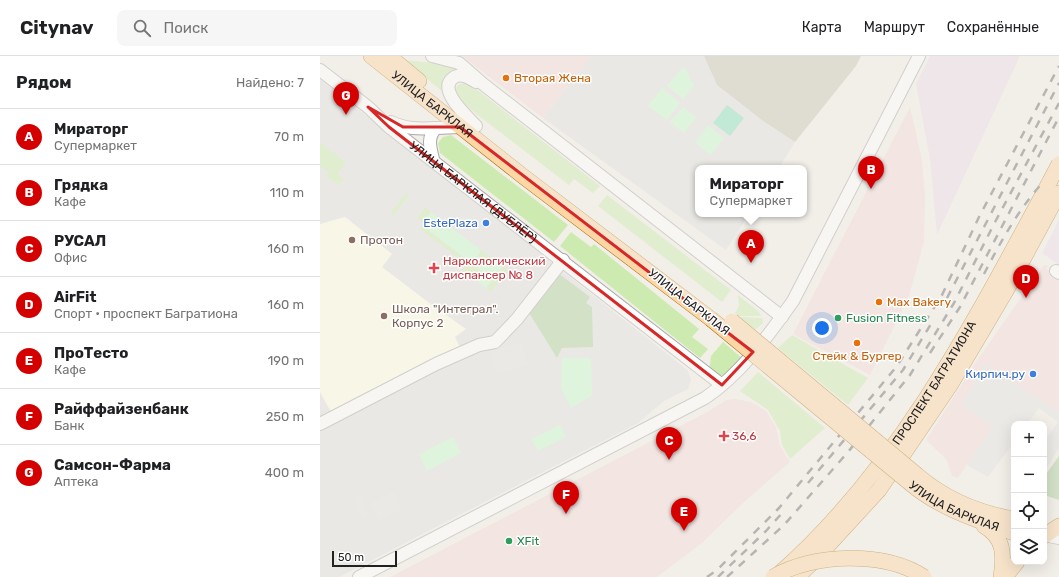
<!DOCTYPE html>
<html lang="ru">
<meta charset="utf-8">
<style>
:root{--surface:#fff;--page:#f6f6f6;--text:#202124;--muted:#757577;--line:#e0e0e0;--accent:#d40000}
body{margin:0;font-family:Rubik,sans-serif;background:var(--page);color:var(--text)}
.controls{position:absolute;right:12px;bottom:12px;display:grid;overflow:hidden;border-radius:8px;box-shadow:0 4px 16px #0002}
.controls button{width:36px;height:36px;display:grid;place-items:center;padding:0;border:0;border-bottom:1px solid var(--line);background:var(--surface);color:var(--text);font:20px sans-serif}
.scale{position:absolute;left:12px;bottom:10px;width:65px;box-sizing:border-box;padding-left:4px;border:2px solid #222;border-top:0;font-size:11px;line-height:14px;white-space:nowrap;color:#222;-webkit-text-stroke:3px #fff;paint-order:stroke}
.you{position:absolute;left:502px;top:272px;width:14px;height:14px;margin:-10px;border:3px solid #fff;border-radius:50%;background:#1a73e8;box-shadow:0 0 0 6px #1a73e833}
.badge{display:grid;place-items:center;width:26px;height:26px;border-radius:50%;background:var(--accent);color:#fff;font-size:13px;font-weight:700}
.pin{position:absolute;translate:-50% -33px;filter:drop-shadow(0 1px 2px #0008)}
.pin::after{content:'';position:absolute;top:21px;width:14px;height:12px;background:inherit;clip-path:polygon(0 0,100% 0,50% 100%)}
.popup{position:absolute;left:375px;top:109px;width:112px;height:52px;box-sizing:border-box;display:grid;place-content:center;border-radius:8px;background:var(--surface);filter:drop-shadow(0 1px 3px #0005);font-size:13px;white-space:nowrap;color:var(--muted)}
.popup b{font-size:15px;color:var(--text)}
.popup::after{content:'';position:absolute;left:50%;top:100%;margin-left:-8px;border:8px solid transparent;border-top-color:var(--surface)}
.list{margin:0;padding:0;list-style:none}
h2{display:flex;justify-content:space-between;align-items:center;height:52px;margin:0;padding:0 16px;font-size:17px}
h2 small{font-size:13px;font-weight:400;color:var(--muted)}
.list li{display:grid;grid-template-columns:26px 1fr auto;gap:12px;align-items:center;box-sizing:border-box;height:56px;padding:0 16px;border-top:1px solid var(--line)}
.list b{display:block;font-size:15px;white-space:nowrap}
.list p{margin:0;font-size:13px;white-space:nowrap;color:var(--muted)}
.list em{font-size:13px;font-style:normal;color:var(--muted)}
.icon{flex:none;width:22px;height:22px;fill:none;stroke:currentColor;stroke-width:2;stroke-linecap:round;stroke-linejoin:round}
.map{position:relative;flex:none;width:739px;height:521px;overflow:hidden}
header{display:flex;align-items:center;gap:24px;box-sizing:border-box;height:56px;padding:0 20px;background:var(--surface);border-bottom:1px solid var(--line)}
header strong{font-size:19px}
nav{display:flex;gap:22px;margin-inline-start:auto;font-size:14px}
.search{width:280px;height:36px;background:var(--page);display:flex;align-items:center;gap:10px;box-sizing:border-box;padding:0 14px;border-radius:8px;color:var(--muted);font-size:15px}
main{display:flex}
aside{flex:1;background:var(--surface)}
.map>svg:first-child{display:block}
.residential{fill:#e0dfdf}
.commercial{fill:#f2dad9}
.industrial{fill:#ebdbe8}
.education{fill:#ffffe5}
.construction{fill:#c7c7b4}
.grass{fill:#cdebb0}
.forest{fill:#add19e}
.park{fill:#c8facc}
.pitch{fill:#88e0be}
.parking{fill:#e2e2e2}
.lines{fill:none;stroke-linecap:round;stroke-linejoin:round}
.minor-casing{stroke:#a9a9a9;stroke-width:14}
.major-casing{stroke:#a06b00;stroke-width:16}
.minor{stroke:#fff;stroke-width:12}
.major{stroke:#fcd6a4;stroke-width:15}
.rail{stroke:#707070;stroke-width:2.5;stroke-dasharray:8 8;stroke-linecap:butt}
.major-bridge-casing{stroke:#a06b00;stroke-width:16;stroke-linecap:butt}
.major-bridge{stroke:#fcd6a4;stroke-width:15}
.marked{fill:none;stroke:#d62828;stroke-width:3;stroke-linejoin:round}
.food-dot{fill:#e8710a;stroke:#fff;stroke-width:1.5}
.shop-dot{fill:#3f7fe0;stroke:#fff;stroke-width:1.5}
.education-dot{fill:#8d6e63;stroke:#fff;stroke-width:1.5}
.health-dot{fill:#e0444e;stroke:#fff;stroke-width:1.5}
.leisure-dot{fill:#2e9e5b;stroke:#fff;stroke-width:1.5}
.labels{text-anchor:middle;stroke-width:3;stroke-linejoin:round;paint-order:stroke}
.food-label{font-size:12px;fill:#c56008;stroke:#fff;text-anchor:start}
.street-label{font-size:12px;fill:#222;stroke:#fff}
.shop-label{font-size:12px;fill:#366cbe;stroke:#fff;text-anchor:end}
.education-label{font-size:12px;fill:#785e54;stroke:#fff;text-anchor:start}
.health-label{font-size:12px;fill:#be3a42;stroke:#fff;text-anchor:start}
.leisure-label{font-size:12px;fill:#27864d;stroke:#fff;text-anchor:start}
</style>
<header>
<strong>Citynav</strong>
<div class="search"><svg class="icon" aria-label="search" viewBox="0 0 24 24"><circle cx="10" cy="10" r="6"/><path d="M15 15l6 6"/></svg>Поиск</div>
<nav><a>Карта</a><a>Маршрут</a><a>Сохранённые</a></nav>
</header>
<main>
<aside>
<h2>Рядом<small>Найдено: 7</small></h2>
<ul class="list">
<li><span class="badge">A</span><div><b>Мираторг</b><p>Супермаркет</p></div><em>70 m</em></li>
<li><span class="badge">B</span><div><b>Грядка</b><p>Кафе</p></div><em>110 m</em></li>
<li><span class="badge">C</span><div><b>РУСАЛ</b><p>Офис</p></div><em>160 m</em></li>
<li><span class="badge">D</span><div><b>AirFit</b><p>Спорт · проспект Багратиона</p></div><em>160 m</em></li>
<li><span class="badge">E</span><div><b>ПроТесто</b><p>Кафе</p></div><em>190 m</em></li>
<li><span class="badge">F</span><div><b>Райффайзенбанк</b><p>Банк</p></div><em>250 m</em></li>
<li><span class="badge">G</span><div><b>Самсон-Фарма</b><p>Аптека</p></div><em>400 m</em></li>
</ul>
</aside>
<div class="map">
<svg width="739" height="521" viewBox="0 0 739 521">
<rect width="100%" height="100%" fill="#f2efe9"/>
<g class="residential">
<path d="M271 0H384L397 29 443 65 475 86 459 112H378V158H429L406 194 223 62Z"/>
<path d="M0 23 356 305 368 315 371 324 368 333 344 345 318 367 19 521H0Z"/>
</g>
<g class="commercial">
<path d="M142 0H271L223 62Z"/>
<path d="M590 51 602 104 605 141 604 186 588 243 550 319 473 278Z"/>
<path d="M724 209 728 210 726 213 739 221V356L665 308 673 370 638 422 632 420 626 403 606 384 658 303Z"/>
<path d="M415 343 431 346 446 355 456 371 460 390 470 406 421 449 382 487 337 521H70L389 355 406 344Z"/>
</g>
<g class="industrial">
<path d="M610 0H700L617 179 610 103 596 28Z"/>
<path d="M739 164V209L722 197Z"/>
</g>
<path class="education" d="M25 161 72 198 62 211 108 246 146 273 135 281 140 291 11 356 0 336V168Z"/>
<path class="construction" d="M384 0H541L536 10 475 86 443 65 397 29Z"/>
<g class="grass">
<path d="M84 4 125 8 137 12 138 15 124 28 123 36Z"/>
<path d="M144 27 151 29 280 130 273 137 254 123 249 129 138 44 134 35 138 29Z"/>
<path d="M131 79 248 169 234 186 120 97 118 87 123 81Z"/>
<path d="M0 86 26 107 17 118 24 123 18 129 6 120 9 116 0 110Z"/>
<path d="M86 137 89 139 74 159 70 157Z"/>
<path d="M287 139 411 234 402 246 278 150Z"/>
<path d="M105 151 111 156 103 167 97 162Z"/>
<path d="M103 170 161 215 155 224 142 214 146 208 100 173Z"/>
<path d="M251 176 271 191 274 188 379 273 372 281 388 293 380 302 240 190Z"/>
<path d="M161 194 171 201 167 207 157 199Z"/>
<path d="M183 210 188 213 171 236 166 232Z"/>
<path d="M418 239 439 256 441 260H418L415 257 419 250Z"/>
<path d="M422 261 442 262 443 267 435 274 420 262Z"/>
<path d="M472 279 548 322 528 349 458 292Z"/>
<path d="M403 286 423 303 409 319H393L385 314 390 309 391 300Z"/>
<path d="M438 316 505 372 470 403 462 389 460 375 448 354 420 335Z"/>
</g>
<g class="forest">
<path d="M238 217 270 241 266 247 272 251 273 291 242 292 237 302 208 255Z"/>
<path d="M739 400V444L724 439V421Z"/>
</g>
<g class="park">
<path d="M363 11C369 15 369 24 375 29L363 43 347 30Z"/>
<path d="M342 32 360 47 347 64 328 50Z"/>
<path d="M363 51 376 61 364 77 350 66Z"/>
<path d="M388 69 404 82 391 99 375 87Z"/>
<path d="M111 156 161 194 157 200 166 206 171 201 183 210 166 232 155 224 161 215 102 169Z"/>
<path d="M242 302H271L272 340 251 352 241 333Z"/>
<path d="M240 369 246 381 218 395 211 383Z"/>
<path d="M133 381 141 397 107 415 99 398Z"/>
</g>
<path class="pitch" d="M407 49 424 62 410 80 393 67Z"/>
<g class="parking">
<path d="M201 286 208 309 176 318 170 294Z"/>
<path d="M665 308 739 356V392L724 416V386L738 366 719 352 707 368H694V386L668 421 647 409 673 370 641 349Z"/>
<path d="M73 435 82 453 59 465 50 447Z"/>
<path d="M39 438 48 462 43 464 34 440Z"/>
</g>
<g class="lines">
<g class="minor-casing">
<g id="minor">
<path d="M112 0 139 7 163 28 462 261"/>
<path id="s1" d="M0 14 48 51 69 71 402 329"/>
<path d="M71 66C86 73 99 73 116 72"/>
<path d="M156 70C147 60 117 34 133 22 141 16 149 22 156 26"/>
<path d="M113 103C110 91 107 81 116 72L140 71"/>
<path d="M736 215 739 217"/>
<path d="M0 368 116 308 159 289 175 286 197 263 243 204"/>
<path d="M724 479 739 482"/>
<path d="M39 521 385 342C421 318 448 280 473 245L599 0"/>
</g>
</g>
<g class="major-casing">
<g id="major">
<path id="s2" d="M51 0 204 121 391 263"/>
<path d="M69 0 99 25"/>
<path d="M597 419C624 442 659 457 694 463"/>
<path id="s3" d="M591 428C621 453 657 464 694 477"/>
<path d="M664 470C685 482 684 500 681 521"/>
<path d="M724 480 739 470"/>
<path id="s4" d="M460 517C580 411 655 264 730 125"/>
<path d="M477 521 492 507 559 434 631 328 686 235 739 137"/>
<path d="M685 521 697 506"/>
</g>
</g>
<use href="#minor" class="minor"/>
<use href="#major" class="major"/>
<g class="rail">
<path d="M664 218C684 179 706 140 739 110"/>
<path d="M627 242 739 27"/>
<path d="M610 297 640 251 739 61"/>
<path d="M488 427 583 314 614 263"/>
<path d="M387 521 397 514 459 452 577 310 622 239 659 161 739 10"/>
<path d="M398 521 446 475 463 456"/>
<path d="M407 521 464 469 528 396 590 319 634 247 674 168 739 47"/>
</g>
<g class="major-bridge-casing">
<g id="major-bridge">
<path d="M730 125 739 108"/>
<path d="M391 263 591 428"/>
<path d="M412 265 597 419"/>
<path d="M453 521C493 497 565 495 604 521"/>
</g>
</g>
<use href="#major-bridge" class="major-bridge"/>
</g>
<path d="M0 0H739V521H0ZM48 51 83 71H140L433 296 402 329 69 71Z" fill="#f2efe9" fill-opacity=".55" fill-rule="evenodd"/>
<path class="marked" d="M48 51 83 71H140L433 296 402 329 69 71Z"/>
<g class="food-dot">
<circle cx="186" cy="22" r="4"/>
<circle cx="559" cy="246" r="4"/>
<circle cx="537" cy="287" r="4"/>
</g>
<g class="shop-dot">
<circle cx="166" cy="167" r="4"/>
<circle cx="713" cy="318" r="4"/>
</g>
<g class="education-dot">
<circle cx="32" cy="184" r="4"/>
<circle cx="64" cy="260" r="4"/>
</g>
<g class="health-dot">
<path d="M112 206h4v4h4v4h-4v4h-4v-4h-4v-4h4z"/>
<path d="M402 374h4v4h4v4h-4v4h-4v-4h-4v-4h4z"/>
</g>
<g class="leisure-dot">
<circle cx="518" cy="262" r="4"/>
<circle cx="189" cy="485" r="4"/>
</g>
<g class="labels">
<g class="food-label">
<text x="194" y="26">Вторая Жена</text>
<text x="567" y="250">Max Bakery</text>
<text x="537" y="304" text-anchor="middle">Стейк &amp; Бургер</text>
</g>
<g class="street-label">
<text dy="4" stroke="none"><textPath href="#s2" startOffset="78">УЛИЦА БАРКЛАЯ</textPath></text>
<text dy="4" stroke="none"><textPath href="#s1" startOffset="196">УЛИЦА БАРКЛАЯ (ДУБЛЁР)</textPath></text>
<text transform="translate(369 246) rotate(38)" y="4">УЛИЦА БАРКЛАЯ</text>
<text dy="4" stroke="none"><textPath href="#s4" startOffset="246">ПРОСПЕКТ БАГРАТИОНА</textPath></text>
<text dy="4" stroke="none"><textPath href="#s3" startOffset="49">УЛИЦА БАРКЛАЯ</textPath></text>
</g>
<g class="shop-label">
<text x="158" y="171">EstePlaza</text>
<text x="705" y="322">Кирпич.ру</text>
</g>
<g class="education-label">
<text x="40" y="188">Протон</text>
<text x="72" y="257">Школа "Интеграл".<tspan x="72" dy="14">Корпус 2</tspan></text>
</g>
<g class="health-label">
<text x="123" y="209">Наркологический<tspan x="123" dy="14">диспансер № 8</tspan></text>
<text x="412" y="384">36,6</text>
</g>
<g class="leisure-label">
<text x="526" y="266">Fusion Fitness</text>
<text x="197" y="489">XFit</text>
</g>
</g>
</svg>
<div class="controls">
<button>+</button>
<button>−</button>
<button><svg class="icon" aria-label="locate" viewBox="0 0 24 24"><circle cx="12" cy="12" r="6"/><path d="M12 2v4M12 18v4M2 12h4M18 12h4"/></svg></button>
<button><svg class="icon" aria-label="layers" viewBox="0 0 24 24"><path d="M12 4l9 5-9 5-9-5zM3 14l9 5 9-5"/></svg></button>
</div>
<div class="scale">50 m</div>
<div class="you"></div>
<div class="pin badge" style="left:431px;top:207px">A</div>
<div class="popup"><b>Мираторг</b>Супермаркет</div>
<div class="pin badge" style="left:551px;top:133px">B</div>
<div class="pin badge" style="left:349px;top:404px">C</div>
<div class="pin badge" style="left:706px;top:242px">D</div>
<div class="pin badge" style="left:364px;top:475px">E</div>
<div class="pin badge" style="left:246px;top:458px">F</div>
<div class="pin badge" style="left:26px;top:59px">G</div>
</div>
</main>
